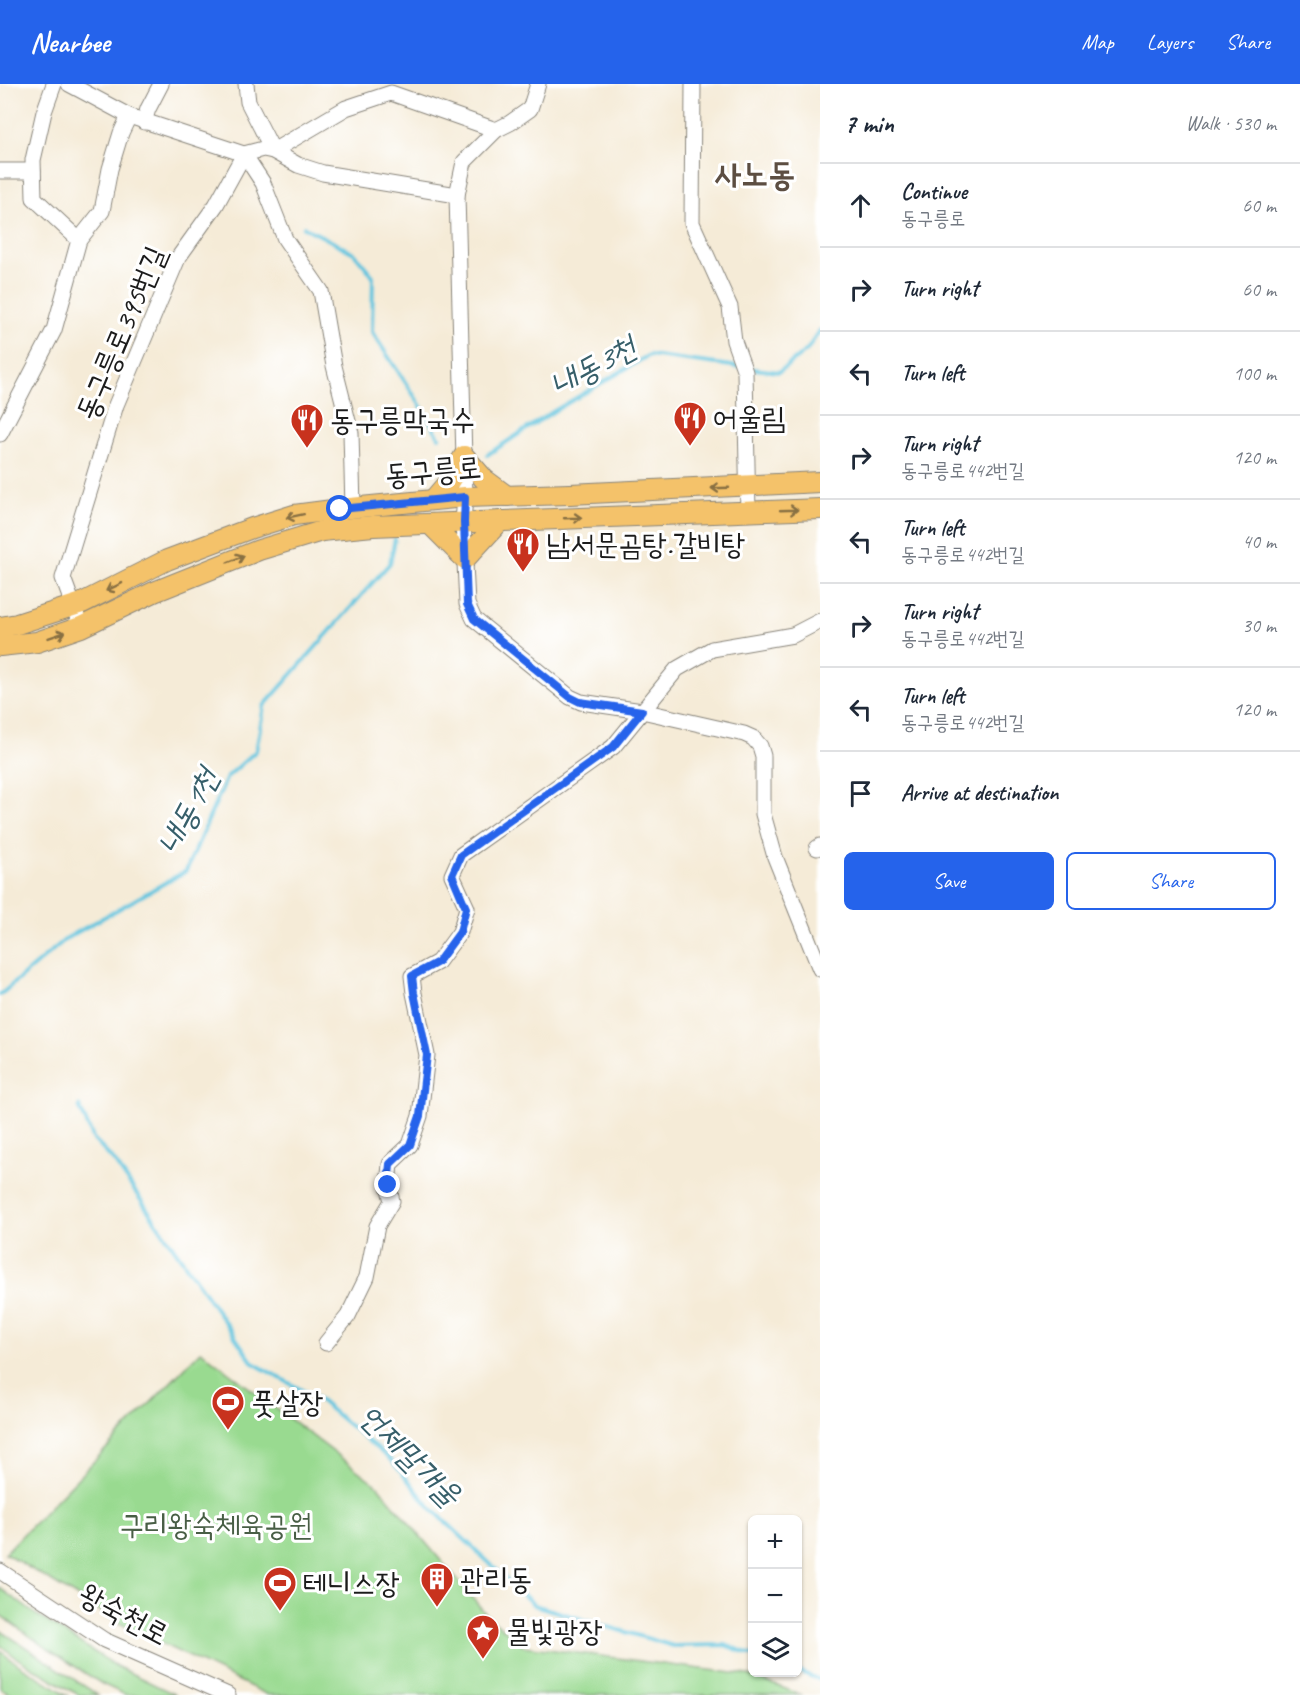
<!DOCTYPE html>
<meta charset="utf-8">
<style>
:root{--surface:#fff;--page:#f6f6f7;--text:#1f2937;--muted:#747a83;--line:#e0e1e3;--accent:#2563eb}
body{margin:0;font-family:Caveat,"Poor Story",sans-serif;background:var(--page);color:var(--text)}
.controls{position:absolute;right:18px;bottom:18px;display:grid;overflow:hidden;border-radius:9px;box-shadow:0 2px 4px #0004}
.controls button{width:54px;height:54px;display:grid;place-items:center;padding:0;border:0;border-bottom:2px solid var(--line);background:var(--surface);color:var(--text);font:30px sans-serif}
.stop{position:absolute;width:18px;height:18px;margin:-14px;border:4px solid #2563eb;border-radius:50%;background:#fff}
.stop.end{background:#2563eb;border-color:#fff;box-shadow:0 2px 6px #0008}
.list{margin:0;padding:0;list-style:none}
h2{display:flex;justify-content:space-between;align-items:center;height:78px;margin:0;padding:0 24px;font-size:26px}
h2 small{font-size:20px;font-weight:400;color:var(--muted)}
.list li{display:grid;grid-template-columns:39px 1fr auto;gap:18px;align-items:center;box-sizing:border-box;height:84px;padding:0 24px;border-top:2px solid var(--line)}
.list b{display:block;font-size:22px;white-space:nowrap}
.list p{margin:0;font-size:20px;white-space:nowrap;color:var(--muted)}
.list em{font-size:20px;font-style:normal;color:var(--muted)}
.actions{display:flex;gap:12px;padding:18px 24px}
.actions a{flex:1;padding:14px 0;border:2px solid var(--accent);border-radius:9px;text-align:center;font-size:21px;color:var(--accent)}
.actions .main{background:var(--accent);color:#fff}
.icon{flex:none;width:33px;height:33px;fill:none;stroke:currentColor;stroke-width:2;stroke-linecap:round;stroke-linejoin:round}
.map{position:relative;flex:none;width:820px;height:1611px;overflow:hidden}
header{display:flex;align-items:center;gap:36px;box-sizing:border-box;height:84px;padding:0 30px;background:var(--accent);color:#fff}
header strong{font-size:28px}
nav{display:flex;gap:33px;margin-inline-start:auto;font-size:21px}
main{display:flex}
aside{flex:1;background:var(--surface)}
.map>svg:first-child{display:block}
.green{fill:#99da90;stroke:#5a7b56;stroke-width:1.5}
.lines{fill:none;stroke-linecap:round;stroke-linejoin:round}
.stream{stroke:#60c4de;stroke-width:4}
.minor-casing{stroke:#88847a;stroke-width:17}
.major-casing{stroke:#88847a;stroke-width:22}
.minor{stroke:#fff;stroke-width:15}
.major{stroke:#f4c26a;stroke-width:20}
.oneway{stroke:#886f43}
.route{stroke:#2563eb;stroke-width:8}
.labels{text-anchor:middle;stroke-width:6;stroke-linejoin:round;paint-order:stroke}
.street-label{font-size:30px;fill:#1c1c1c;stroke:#fff}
.poi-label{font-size:30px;fill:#1c1c1c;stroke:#fff;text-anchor:start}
.park-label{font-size:30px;fill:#485e45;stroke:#fff}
.water-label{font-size:32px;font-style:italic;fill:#375f6a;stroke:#fff}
.quarter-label{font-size:33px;font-weight:bold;fill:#5c4e42;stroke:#fff}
</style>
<header>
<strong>Nearbee</strong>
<nav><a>Map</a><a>Layers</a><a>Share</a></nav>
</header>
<main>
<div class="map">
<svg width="820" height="1611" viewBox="0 0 820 1611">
<rect width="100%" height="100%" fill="#fff"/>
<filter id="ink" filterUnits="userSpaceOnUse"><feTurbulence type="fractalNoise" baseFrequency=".0167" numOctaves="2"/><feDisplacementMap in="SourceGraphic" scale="12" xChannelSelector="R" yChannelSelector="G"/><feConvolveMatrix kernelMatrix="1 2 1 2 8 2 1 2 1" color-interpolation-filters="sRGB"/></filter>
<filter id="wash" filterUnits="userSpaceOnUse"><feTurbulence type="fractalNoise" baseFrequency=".008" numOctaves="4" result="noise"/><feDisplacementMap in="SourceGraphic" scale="24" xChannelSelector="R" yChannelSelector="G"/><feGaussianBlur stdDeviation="1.35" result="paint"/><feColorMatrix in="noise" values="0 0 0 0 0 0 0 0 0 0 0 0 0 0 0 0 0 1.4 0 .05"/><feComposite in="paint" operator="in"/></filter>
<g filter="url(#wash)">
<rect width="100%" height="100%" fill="#f5ebd7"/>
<g class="green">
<path d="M201 1267 378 1402 486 1530 524 1562 748 1591 802 1611H268L121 1540 5 1469Z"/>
<path d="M0 1504 35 1530 116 1582 176 1611H126L102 1600 51 1567 0 1531Z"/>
<path d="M0 1546 98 1611H79L72 1607 18 1575 0 1561Z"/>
<path d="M0 1567 22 1583 68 1611H13L0 1604Z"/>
</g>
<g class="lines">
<g class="stream">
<path d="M304 143 354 169 373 192 372 248 419 319 439 353"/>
<path d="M747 284 779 288 807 266 820 246"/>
<path d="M487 371 554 327 649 271 739 283"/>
<path d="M0 911 67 854 186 787 227 693 256 667 264 622 390 479 395 455"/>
<path d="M79 1022 94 1056 114 1077 253 1279 318 1315 392 1377 430 1423 534 1521 673 1562 725 1561 752 1571"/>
<path d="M798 1587 820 1596"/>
</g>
</g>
</g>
<g filter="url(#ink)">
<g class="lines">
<g class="minor-casing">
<g id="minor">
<path d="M54 0 44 28 33 76 34 114 79 156"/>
<path d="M69 0 129 32 244 70 263 99 285 155 321 207 334 282 351 349 353 424"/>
<path d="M246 0 248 18 273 67 298 81 323 89 457 111"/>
<path d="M538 0 530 25 510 39 496 46 464 78 457 111 465 413 463 438 467 520 474 535 570 613 581 618 642 627 744 650 753 654 760 662 763 672V730L775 773 820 885"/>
<path d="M693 0 692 139 730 223 734 257 745 288 748 428"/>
<path d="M144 38 148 25 161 0"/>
<path d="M0 87H33"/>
<path d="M0 350 54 246 79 156 102 127 110 85 121 49 129 32"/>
<path d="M81 543 63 494 116 321 178 174 216 121 244 70 263 65 273 67 346 24 391 9 496 46"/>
<path d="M817 764 820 762"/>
<path d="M326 1259 348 1232 367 1193 377 1142 392 1117 388 1101 390 1080 410 1061 420 1032 427 971 414 909 412 892 438 878 460 848 467 824 452 791 461 771 613 663 677 585 712 565 793 551 820 537"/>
<path d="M0 1487 104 1556 228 1611"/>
</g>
</g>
<g class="major-casing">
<g id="major">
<path d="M433 416 450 396 464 372 484 395 507 412"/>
<path d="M430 440 465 475 500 437"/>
<path d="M0 543 17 540 82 519 167 476 252 444 294 431 340 425 465 413 570 410 820 398"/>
<path d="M0 562 37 558 81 543 154 508 259 466 322 447 373 442 820 425"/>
</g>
</g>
<use href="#minor" class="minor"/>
<use href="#major" class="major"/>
</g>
<defs><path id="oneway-shaft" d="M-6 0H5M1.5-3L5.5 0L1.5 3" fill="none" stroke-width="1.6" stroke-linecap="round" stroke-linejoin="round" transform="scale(1.5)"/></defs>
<g class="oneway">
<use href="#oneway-shaft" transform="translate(720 404) rotate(178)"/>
<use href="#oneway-shaft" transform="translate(789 426) rotate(-2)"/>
<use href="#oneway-shaft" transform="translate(295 432) rotate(168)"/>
<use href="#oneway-shaft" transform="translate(573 434) rotate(-2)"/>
<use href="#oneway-shaft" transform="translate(236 475) rotate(-22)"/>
<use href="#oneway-shaft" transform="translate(114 503) rotate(154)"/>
<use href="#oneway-shaft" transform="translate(57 551) rotate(-19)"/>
</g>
</g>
<g class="lines" filter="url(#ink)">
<path class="route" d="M340 425 465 413 464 438 467 520 474 535 570 613 580 618 642 627 613 663 461 771 452 791 466 824 460 848 438 878 412 892 414 909 427 971 420 1032 410 1061 390 1080 388 1101"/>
</g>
<defs>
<g id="restaurant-pin" transform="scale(1.725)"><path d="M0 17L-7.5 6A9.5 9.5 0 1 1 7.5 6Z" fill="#c8321e" stroke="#fff"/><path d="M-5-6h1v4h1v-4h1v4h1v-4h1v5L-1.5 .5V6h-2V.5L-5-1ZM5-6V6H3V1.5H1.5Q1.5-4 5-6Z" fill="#fff"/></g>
<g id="stadium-pin" transform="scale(1.725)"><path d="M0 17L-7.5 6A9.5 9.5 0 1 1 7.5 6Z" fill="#c8321e" stroke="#fff"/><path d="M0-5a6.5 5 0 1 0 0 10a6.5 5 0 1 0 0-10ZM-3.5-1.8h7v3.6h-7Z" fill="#fff"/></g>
<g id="building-pin" transform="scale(1.725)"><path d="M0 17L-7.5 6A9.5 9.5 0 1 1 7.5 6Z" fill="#c8321e" stroke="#fff"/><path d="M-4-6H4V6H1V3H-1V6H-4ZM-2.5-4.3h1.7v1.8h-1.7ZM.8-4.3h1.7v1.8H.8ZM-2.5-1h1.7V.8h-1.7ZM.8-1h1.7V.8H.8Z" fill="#fff"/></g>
<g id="sight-pin" transform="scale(1.725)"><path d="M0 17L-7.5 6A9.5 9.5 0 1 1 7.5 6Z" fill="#c8321e" stroke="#fff"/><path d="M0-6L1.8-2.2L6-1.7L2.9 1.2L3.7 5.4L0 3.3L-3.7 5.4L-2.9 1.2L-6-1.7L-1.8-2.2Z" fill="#fff"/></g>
</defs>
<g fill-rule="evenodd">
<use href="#restaurant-pin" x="690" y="334"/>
<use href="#restaurant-pin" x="307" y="336"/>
<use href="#restaurant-pin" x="523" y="460"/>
<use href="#stadium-pin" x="228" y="1318"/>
<use href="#building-pin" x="437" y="1495"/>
<use href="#stadium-pin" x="280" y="1499"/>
<use href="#sight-pin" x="483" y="1547"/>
</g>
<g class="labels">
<g class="street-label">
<text transform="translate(121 249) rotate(-67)" y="10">동구릉로395번길</text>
<text transform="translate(433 387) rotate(-5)" y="10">동구릉로</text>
<text transform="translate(124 1530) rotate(28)" y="10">왕숙천로</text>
</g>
<g class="poi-label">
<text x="713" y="344">어울림</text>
<text x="330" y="346">동구릉막국수</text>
<text x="546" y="470">남서문곰탕.갈비탕</text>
<text x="251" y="1328">풋살장</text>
<text x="460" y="1505">관리동</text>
<text x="303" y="1509">테니스장</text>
<text x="506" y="1557">물빛광장</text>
</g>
<g class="park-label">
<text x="216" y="1451">구리왕숙체육공원</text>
</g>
<g class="water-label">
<text transform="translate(593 282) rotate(-29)" y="11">내동3천</text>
<text transform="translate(188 727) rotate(-62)" y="11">내동1천</text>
<text transform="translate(410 1371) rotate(45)" y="11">언제말개울</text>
</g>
<g class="quarter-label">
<text x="755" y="101">사노동</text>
</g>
</g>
</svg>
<div class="controls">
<button>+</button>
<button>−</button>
<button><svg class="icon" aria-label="layers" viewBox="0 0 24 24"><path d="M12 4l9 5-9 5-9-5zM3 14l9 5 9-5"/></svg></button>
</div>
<div class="stop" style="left:340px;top:425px"></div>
<div class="stop end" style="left:388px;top:1101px"></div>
</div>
<aside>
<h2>7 min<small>Walk · 530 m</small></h2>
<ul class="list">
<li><svg class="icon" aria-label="ahead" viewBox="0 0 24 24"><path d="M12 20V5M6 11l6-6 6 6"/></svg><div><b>Continue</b><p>동구릉로</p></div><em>60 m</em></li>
<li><svg class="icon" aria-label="right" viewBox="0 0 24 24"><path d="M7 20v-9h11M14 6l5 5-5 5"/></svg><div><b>Turn right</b></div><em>60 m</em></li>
<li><svg class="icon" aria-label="left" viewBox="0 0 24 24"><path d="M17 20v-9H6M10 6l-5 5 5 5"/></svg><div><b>Turn left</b></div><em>100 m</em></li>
<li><svg class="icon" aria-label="right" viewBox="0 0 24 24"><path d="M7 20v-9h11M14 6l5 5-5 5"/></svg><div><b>Turn right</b><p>동구릉로442번길</p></div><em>120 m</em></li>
<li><svg class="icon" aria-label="left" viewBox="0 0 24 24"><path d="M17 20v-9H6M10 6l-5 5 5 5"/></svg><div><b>Turn left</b><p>동구릉로442번길</p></div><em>40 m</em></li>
<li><svg class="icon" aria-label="right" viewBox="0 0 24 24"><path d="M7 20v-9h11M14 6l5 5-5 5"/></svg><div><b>Turn right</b><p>동구릉로442번길</p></div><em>30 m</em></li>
<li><svg class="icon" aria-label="left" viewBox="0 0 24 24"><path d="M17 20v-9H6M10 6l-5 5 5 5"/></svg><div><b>Turn left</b><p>동구릉로442번길</p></div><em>120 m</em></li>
<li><svg class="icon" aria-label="arrive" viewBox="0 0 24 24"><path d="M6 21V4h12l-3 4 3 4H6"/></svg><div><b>Arrive at destination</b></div></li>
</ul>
<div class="actions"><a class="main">Save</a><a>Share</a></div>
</aside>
</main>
